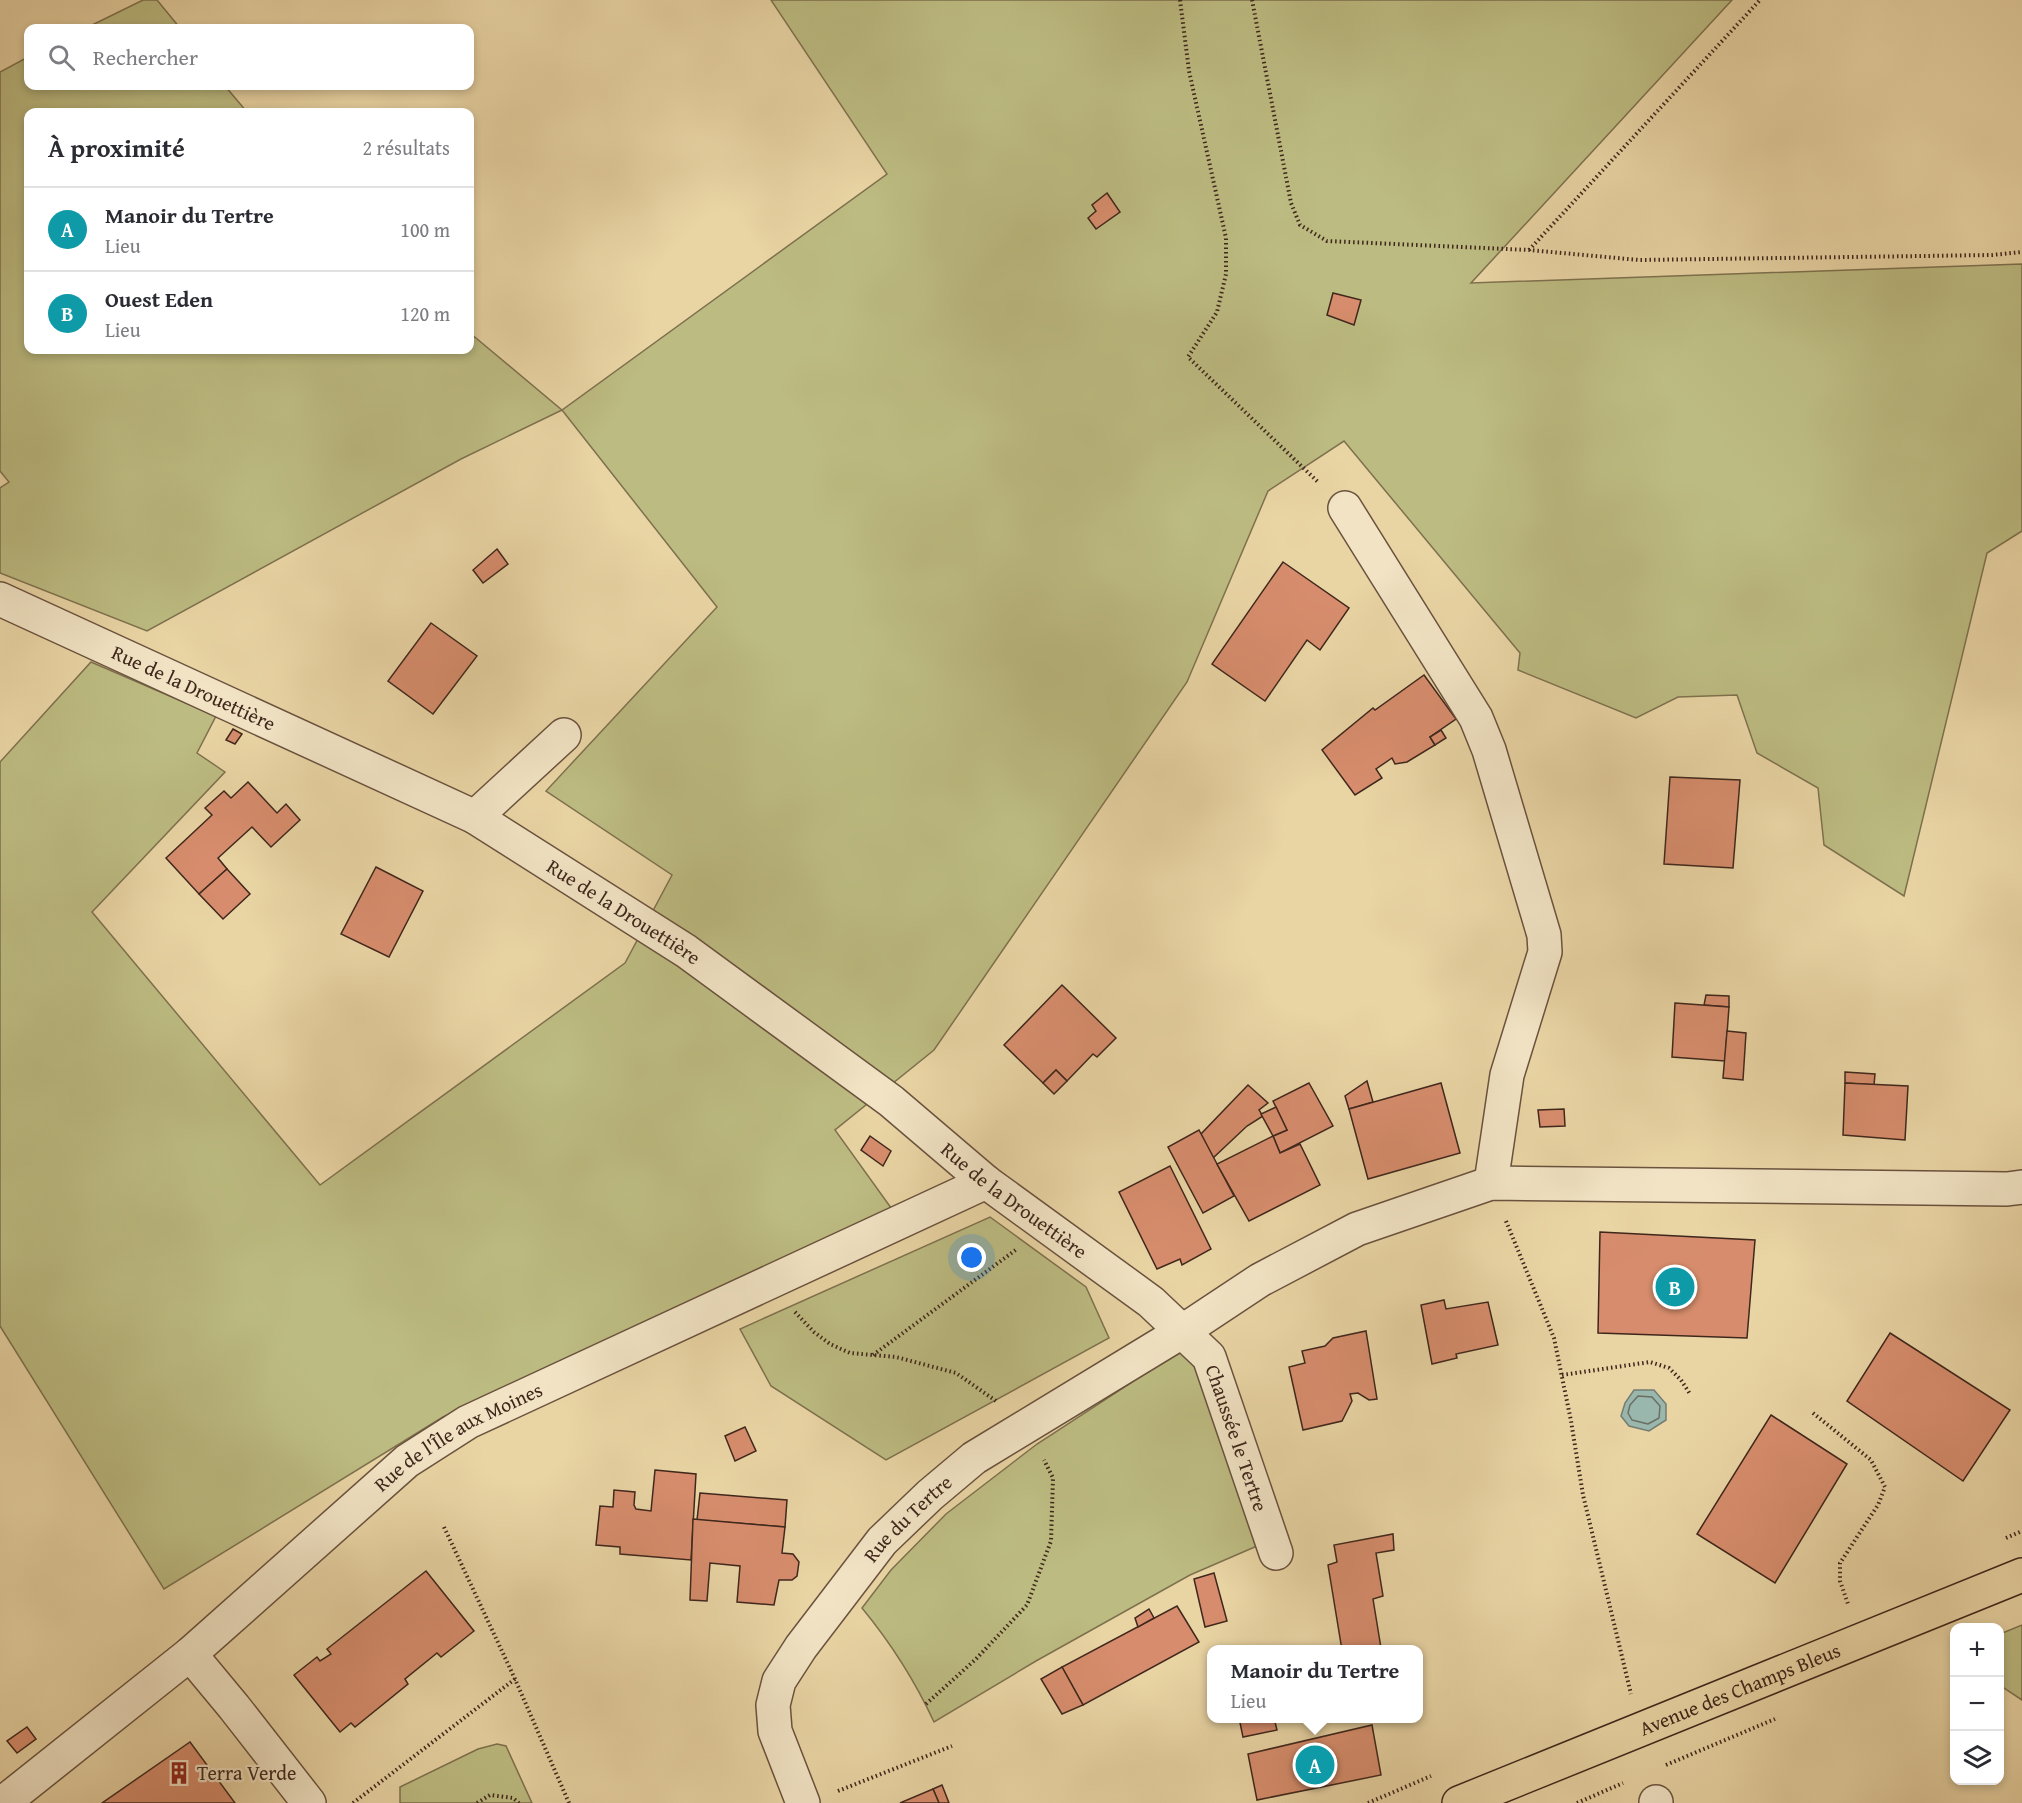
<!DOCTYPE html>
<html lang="fr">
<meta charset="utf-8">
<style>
:root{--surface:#fff;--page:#f7f7f7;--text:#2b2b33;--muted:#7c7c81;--line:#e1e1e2;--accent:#2563eb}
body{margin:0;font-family:"Gentium Book Plus",serif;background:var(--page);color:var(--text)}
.controls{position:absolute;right:18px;bottom:18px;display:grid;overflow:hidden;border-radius:12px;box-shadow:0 3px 9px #0003}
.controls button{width:54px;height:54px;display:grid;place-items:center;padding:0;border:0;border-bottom:2px solid var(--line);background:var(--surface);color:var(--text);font:30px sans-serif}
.you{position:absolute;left:972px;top:1258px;width:21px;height:21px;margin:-15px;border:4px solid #fff;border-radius:50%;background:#1a73e8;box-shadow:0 0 0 9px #1a73e833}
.badge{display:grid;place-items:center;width:39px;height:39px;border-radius:50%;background:var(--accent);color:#fff;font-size:20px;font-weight:700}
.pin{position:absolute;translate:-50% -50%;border:3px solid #fff;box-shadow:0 2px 6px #0006}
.popup{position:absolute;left:1207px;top:1645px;width:216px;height:78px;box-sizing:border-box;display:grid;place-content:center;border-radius:12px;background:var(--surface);filter:drop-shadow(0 2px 4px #0005);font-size:20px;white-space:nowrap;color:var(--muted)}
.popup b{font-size:22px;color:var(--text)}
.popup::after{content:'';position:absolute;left:50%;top:100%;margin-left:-12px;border:12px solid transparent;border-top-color:var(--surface)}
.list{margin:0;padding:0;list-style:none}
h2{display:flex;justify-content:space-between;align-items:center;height:78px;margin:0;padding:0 24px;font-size:26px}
h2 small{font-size:20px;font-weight:400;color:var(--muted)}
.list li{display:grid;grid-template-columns:39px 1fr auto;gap:18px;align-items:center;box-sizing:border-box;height:84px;padding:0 24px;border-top:2px solid var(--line)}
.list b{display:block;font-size:22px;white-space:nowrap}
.list p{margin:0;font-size:20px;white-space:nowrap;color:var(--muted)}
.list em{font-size:20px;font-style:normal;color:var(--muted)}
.icon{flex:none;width:33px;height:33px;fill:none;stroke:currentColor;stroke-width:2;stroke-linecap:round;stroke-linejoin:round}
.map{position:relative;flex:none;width:2022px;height:1803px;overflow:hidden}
.search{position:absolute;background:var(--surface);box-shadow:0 3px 9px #0003;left:24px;top:24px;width:450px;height:66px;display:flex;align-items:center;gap:15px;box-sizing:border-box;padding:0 21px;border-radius:12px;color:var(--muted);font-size:22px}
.panel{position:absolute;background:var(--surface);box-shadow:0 3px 9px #0003;left:24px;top:108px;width:450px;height:246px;border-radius:12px}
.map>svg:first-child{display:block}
.green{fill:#bcbb81;stroke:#7e714e;stroke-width:1.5}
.water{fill:#99b7ad;stroke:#757d73;stroke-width:1.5}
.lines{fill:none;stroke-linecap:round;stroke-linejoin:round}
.shore{stroke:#6c6f64;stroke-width:1.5}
.building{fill:#d78d6d;stroke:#3f271c;stroke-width:1.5}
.minor-casing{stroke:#6a523e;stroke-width:36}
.major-casing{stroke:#3f271c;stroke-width:36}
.path{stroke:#3f271c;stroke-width:4;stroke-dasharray:1.5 3;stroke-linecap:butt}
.minor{stroke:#f1e3c4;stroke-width:33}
.major{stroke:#e9d4a4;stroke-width:33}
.labels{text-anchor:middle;stroke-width:4.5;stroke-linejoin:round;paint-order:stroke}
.street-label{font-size:20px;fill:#3f271c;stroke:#f1e3c4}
.poi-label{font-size:20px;fill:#3f271c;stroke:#f1e3c4;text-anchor:start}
</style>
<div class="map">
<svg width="2022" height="1803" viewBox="0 0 2022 1803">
<rect width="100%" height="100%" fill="#e9d4a4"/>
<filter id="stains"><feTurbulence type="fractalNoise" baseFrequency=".00333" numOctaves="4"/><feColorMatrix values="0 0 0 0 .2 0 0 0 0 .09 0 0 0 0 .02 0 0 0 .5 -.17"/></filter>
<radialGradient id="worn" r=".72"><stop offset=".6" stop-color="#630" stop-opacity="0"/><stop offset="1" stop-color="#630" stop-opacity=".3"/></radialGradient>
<g class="green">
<path d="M143 0H157L180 28H86Z"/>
<path d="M771 0H1732L1471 283 2022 264V531L1987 553 1904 896 1824 845 1818 788 1757 753 1737 695 1678 697 1636 718 1518 670 1520 653 1344 441 1268 491 1187 682 934 1050 835 1130 894 1212 443 1417 164 1589 0 1326V762L91 662 216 716 197 753 225 772 92 912 320 1185 625 963 672 875 546 791 717 607 562 410 461 459 147 631 0 573V488L9 482 0 471V72L28 57V86H225L247 112H28V350H470V333L562 410 887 174Z"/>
<path d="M990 1217 1086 1287 1109 1338 886 1460 771 1386 740 1329Z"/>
<path d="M1178 1352 1193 1357 1257 1546 1190 1575 1036 1661 934 1722C915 1681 890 1642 862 1608L891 1570 946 1514 1037 1444Z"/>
<path d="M2022 1625V1700L2004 1688 2000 1680V1634Z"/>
<path d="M497 1744 506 1746 532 1803H400V1787L478 1749Z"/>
</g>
<path class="water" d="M1634 1390H1654L1666 1404V1420L1649 1431 1629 1426 1621 1416 1625 1403Z"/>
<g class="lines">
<path class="shore" d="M1638 1396 1652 1397 1660 1406 1659 1418 1648 1424 1632 1420 1628 1413 1630 1405Z"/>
</g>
<g class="building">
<path d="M1107 193 1120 212 1096 229 1088 218 1096 211 1092 205Z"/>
<path d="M1333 293 1361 300 1354 325 1327 315Z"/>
<path d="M497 549 508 564 483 583 473 570Z"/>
<path d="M1283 562 1349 608 1320 650 1307 640 1265 701 1212 664Z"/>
<path d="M431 623 477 656 433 714 388 681Z"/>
<path d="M1424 675 1456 719 1430 737 1435 745 1407 762 1395 764 1392 758 1376 769 1382 778 1355 795 1322 750 1373 708 1375 710Z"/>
<path d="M233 729 242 734 235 744 226 740Z"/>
<path d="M1441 730 1446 738 1435 745 1430 737Z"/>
<path d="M1670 777 1740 780 1733 868 1664 864Z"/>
<path d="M248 782 277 813 286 804 300 820 271 847 252 827 218 858 227 869 199 894 166 858 212 815 205 808 224 791 231 798Z"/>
<path d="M376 867 423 891 389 957 341 934Z"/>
<path d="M227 869 250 894 223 919 199 894Z"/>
<path d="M1062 985 1116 1038 1097 1057 1093 1054 1067 1081 1056 1070 1043 1083 1004 1045Z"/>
<path d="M1706 995 1729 996V1007L1704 1005Z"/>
<path d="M1675 1003 1729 1007 1725 1061 1672 1057Z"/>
<path d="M1727 1031 1746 1033 1743 1080 1723 1078Z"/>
<path d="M1056 1070 1067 1081 1054 1094 1043 1083Z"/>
<path d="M1845 1072 1875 1074 1874 1085 1845 1083Z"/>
<path d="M1367 1081 1373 1102 1349 1109 1345 1096Z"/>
<path d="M1309 1083 1333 1126 1280 1153 1273 1136 1287 1130 1273 1101Z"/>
<path d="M1441 1083 1460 1153 1368 1179 1349 1109Z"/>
<path d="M1845 1083 1908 1086 1905 1140 1843 1135Z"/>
<path d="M1248 1085 1268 1103 1259 1110 1263 1116 1247 1126 1213 1158 1201 1134Z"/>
<path d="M1276 1107 1287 1130 1273 1136 1261 1114Z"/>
<path d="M1564 1109 1565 1126 1540 1127 1538 1110Z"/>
<path d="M1199 1130 1234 1196 1203 1213 1168 1147Z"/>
<path d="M870 1136 891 1151 883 1166 861 1150Z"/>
<path d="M1273 1136 1280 1153 1300 1144 1320 1185 1249 1221 1217 1164Z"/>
<path d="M1170 1166 1211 1249 1182 1265 1180 1259 1157 1269 1119 1192Z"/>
<path d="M1600 1232 1755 1240 1747 1338 1598 1333Z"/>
<path d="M1444 1300 1446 1309 1488 1302 1498 1345 1456 1354 1457 1358 1432 1364 1421 1305Z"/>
<path d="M1366 1331 1377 1399 1369 1400 1358 1393 1350 1394 1352 1401 1342 1421 1303 1430 1289 1367 1305 1363 1302 1351 1325 1346 1333 1338Z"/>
<path d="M1890 1333 2010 1410 1963 1481 1847 1401Z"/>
<path d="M1771 1415 1847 1464 1775 1583 1697 1534Z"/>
<path d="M745 1427 756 1451 735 1461 725 1436Z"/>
<path d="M655 1470 696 1474 691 1560 620 1554V1547L596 1545 600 1506 613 1507 614 1490 635 1492 634 1505 636 1509 651 1511Z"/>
<path d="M700 1493 787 1500 785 1527 697 1520Z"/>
<path d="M693 1519 785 1527 782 1553 793 1554 799 1562 797 1576 792 1580H779L774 1605 737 1602 740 1566 710 1563 707 1601 690 1600Z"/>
<path d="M1393 1534 1394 1550 1376 1553 1383 1596 1373 1599 1381 1648 1342 1650 1328 1565 1337 1562 1334 1545Z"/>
<path d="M426 1571 474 1631 441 1657 437 1653 405 1679 408 1684 355 1727 351 1723 340 1732 294 1675 317 1657 320 1661 331 1654 327 1649Z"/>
<path d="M1214 1573 1227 1621 1205 1627 1194 1579Z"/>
<path d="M1177 1606 1199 1642 1083 1705 1062 1667Z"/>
<path d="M1149 1609 1154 1618 1138 1627 1135 1618Z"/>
<path d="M1062 1667 1083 1705 1062 1714 1041 1679Z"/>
<path d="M1239 1718H1274L1277 1730 1243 1737Z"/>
<path d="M1372 1725 1381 1775 1257 1800 1248 1754Z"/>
<path d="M27 1727 36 1739 17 1753 7 1741Z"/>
<path d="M190 1742 235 1803H102Z"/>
<path d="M942 1785 949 1803H939L933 1789Z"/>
<path d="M933 1789 939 1803H900Z"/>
</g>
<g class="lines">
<g class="minor-casing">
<g id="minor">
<path d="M1345 508 1476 718 1489 750 1544 935 1545 952 1507 1075 1491 1183"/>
<path id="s1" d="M0 599 475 817 686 951 891 1101 986 1182 1151 1302 1209 1357 1276 1553"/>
<path d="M475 817 564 735"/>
<path d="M190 1654 234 1707 309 1803"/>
<path d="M1656 1802V1803"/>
<path id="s2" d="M3 1803 190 1654 407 1461 468 1422 986 1182"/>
<path id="s3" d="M803 1803 775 1731 773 1705 779 1681 801 1647 882 1541 930 1495 974 1458 1183 1331 1260 1280 1357 1229 1491 1183 2007 1189 2022 1187"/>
</g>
</g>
<g class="major-casing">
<g id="major">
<path id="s4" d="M1459 1803 2022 1575"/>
</g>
</g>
<g class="path">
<path d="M1180 0 1189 71 1226 238V274L1217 312 1188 357 1319 483"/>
<path d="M1252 0 1291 203 1300 225 1327 241 1529 250 1639 260 1992 255 2022 252"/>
<path d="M1529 250 1760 0"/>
<path d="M1506 1221 1554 1338 1571 1421 1583 1495 1631 1694"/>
<path d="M795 1312 814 1332 830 1344 850 1353 896 1357 956 1373 996 1401"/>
<path d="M873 1355 1017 1249"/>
<path d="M1562 1375 1650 1362 1669 1368 1681 1380 1690 1394"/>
<path d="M1813 1413 1871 1460 1885 1487 1878 1505 1840 1563V1581L1848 1604"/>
<path d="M444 1527 515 1679 569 1803"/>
<path d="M2006 1538 2022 1531"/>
<path d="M926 1704 976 1659 1027 1605 1051 1541 1053 1478 1044 1460"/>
<path d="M1666 1765 1775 1719"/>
<path d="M838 1791 952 1746"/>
<path d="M353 1803 515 1679"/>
<path d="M477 1803 490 1795 513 1798 519 1803"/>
<path d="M1368 1803 1431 1776"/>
<path d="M1577 1803 1623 1783"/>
</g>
<use href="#minor" class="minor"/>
<use href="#major" class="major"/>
</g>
<defs>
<g id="building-bare" transform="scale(1.8)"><path d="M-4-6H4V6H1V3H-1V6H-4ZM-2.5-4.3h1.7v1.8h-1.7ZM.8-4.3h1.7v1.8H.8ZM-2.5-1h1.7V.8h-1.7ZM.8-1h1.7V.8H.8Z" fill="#8f2418" stroke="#f1e3c4" stroke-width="2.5" paint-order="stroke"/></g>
</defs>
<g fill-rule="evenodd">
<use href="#building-bare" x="179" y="1773"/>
</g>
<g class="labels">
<g class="street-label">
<text dy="7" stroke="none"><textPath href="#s1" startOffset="213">Rue de la Drouettière</textPath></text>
<text dy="7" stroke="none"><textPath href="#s1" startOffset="699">Rue de la Drouettière</textPath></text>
<text dy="7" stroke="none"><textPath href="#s1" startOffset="1185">Rue de la Drouettière</textPath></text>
<text dy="7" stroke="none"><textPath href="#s1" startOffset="1521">Chaussée le Tertre</textPath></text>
<text dy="7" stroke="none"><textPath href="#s2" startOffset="586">Rue de l'Île aux Moines</textPath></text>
<text dy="7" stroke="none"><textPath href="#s3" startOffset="336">Rue du Tertre</textPath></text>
<text dy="7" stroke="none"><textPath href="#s4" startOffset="303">Avenue des Champs Bleus</textPath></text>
</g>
<g class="poi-label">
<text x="197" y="1780">Terra Verde</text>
</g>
</g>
<rect width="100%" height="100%" filter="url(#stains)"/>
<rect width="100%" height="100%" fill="url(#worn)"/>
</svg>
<div class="controls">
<button>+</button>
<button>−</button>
<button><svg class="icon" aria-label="layers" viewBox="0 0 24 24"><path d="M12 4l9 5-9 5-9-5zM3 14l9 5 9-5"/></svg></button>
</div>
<div class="you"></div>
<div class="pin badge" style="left:1315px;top:1765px;background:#0f9aa8">A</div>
<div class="popup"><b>Manoir du Tertre</b>Lieu</div>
<div class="pin badge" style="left:1675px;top:1287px;background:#0f9aa8">B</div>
<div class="search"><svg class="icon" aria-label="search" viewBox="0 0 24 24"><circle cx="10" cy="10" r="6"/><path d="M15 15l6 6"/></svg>Rechercher</div>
<section class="panel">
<h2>À proximité<small>2 résultats</small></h2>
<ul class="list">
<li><span class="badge" style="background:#0f9aa8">A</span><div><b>Manoir du Tertre</b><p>Lieu</p></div><em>100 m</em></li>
<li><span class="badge" style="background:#0f9aa8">B</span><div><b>Ouest Eden</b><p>Lieu</p></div><em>120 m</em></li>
</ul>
</section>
</div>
